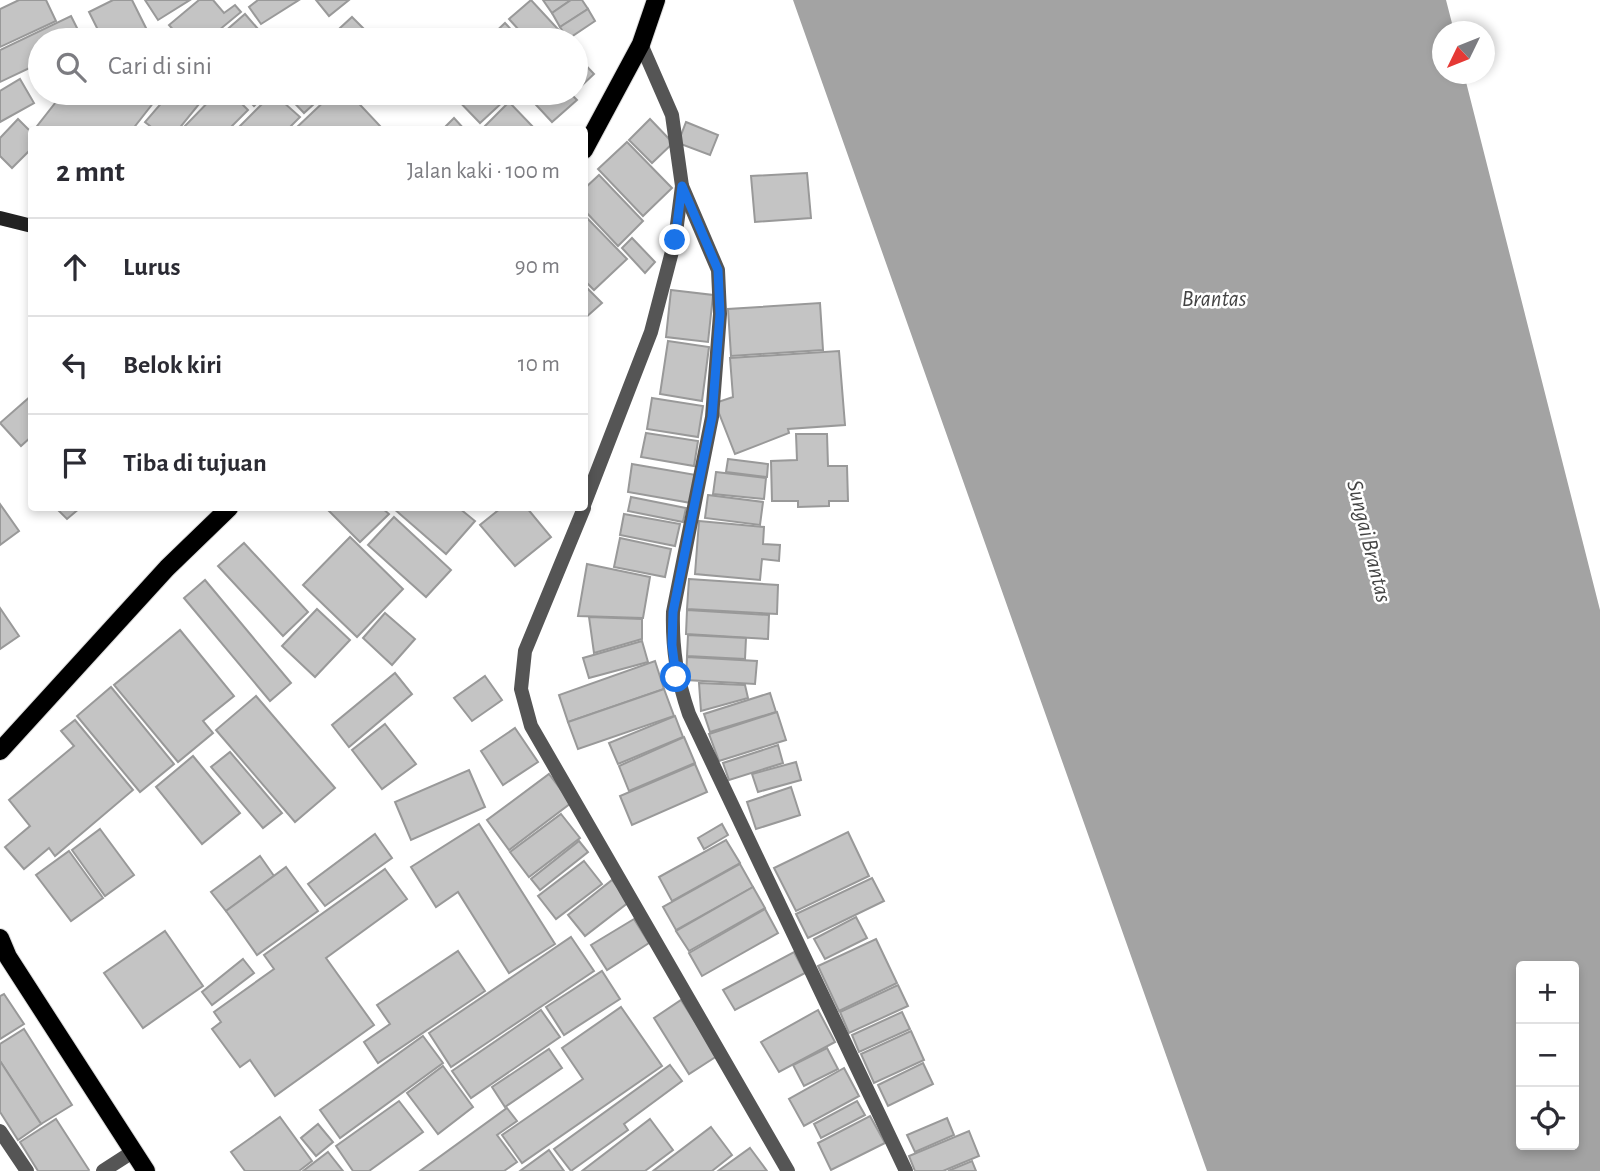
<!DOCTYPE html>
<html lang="id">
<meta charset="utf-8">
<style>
:root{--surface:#fff;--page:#f2f2f3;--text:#2b2b33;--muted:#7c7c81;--line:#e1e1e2}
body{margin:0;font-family:"Alegreya Sans",sans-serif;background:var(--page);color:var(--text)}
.controls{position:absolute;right:21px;bottom:21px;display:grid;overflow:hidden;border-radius:7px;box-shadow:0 4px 10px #0003}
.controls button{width:63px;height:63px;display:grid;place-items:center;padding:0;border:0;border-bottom:2px solid var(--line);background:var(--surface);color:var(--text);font:35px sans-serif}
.compass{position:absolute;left:1432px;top:21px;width:63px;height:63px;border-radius:50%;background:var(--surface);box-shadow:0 4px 10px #0003;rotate:227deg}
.stop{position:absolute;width:21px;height:21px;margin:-16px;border:5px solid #1a73e8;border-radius:50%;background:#fff}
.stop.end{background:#1a73e8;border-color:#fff;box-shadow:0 2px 7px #0008}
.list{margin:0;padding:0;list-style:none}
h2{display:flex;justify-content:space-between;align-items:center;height:91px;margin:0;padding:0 28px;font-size:30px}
h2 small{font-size:23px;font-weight:400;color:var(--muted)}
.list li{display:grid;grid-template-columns:46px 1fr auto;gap:21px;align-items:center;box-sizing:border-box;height:98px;padding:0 28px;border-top:2px solid var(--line)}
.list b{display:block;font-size:26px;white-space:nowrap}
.list em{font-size:23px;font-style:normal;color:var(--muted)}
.icon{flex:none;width:38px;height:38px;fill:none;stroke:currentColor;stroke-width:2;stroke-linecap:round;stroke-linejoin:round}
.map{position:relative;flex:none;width:1600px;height:1171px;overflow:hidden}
.search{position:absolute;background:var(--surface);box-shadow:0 4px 10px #0003;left:28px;top:28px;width:560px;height:77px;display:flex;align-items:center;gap:18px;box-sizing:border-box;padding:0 24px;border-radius:38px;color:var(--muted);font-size:26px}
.panel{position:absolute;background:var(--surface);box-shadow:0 4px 10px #0003;left:28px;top:126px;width:560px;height:385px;border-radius:7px}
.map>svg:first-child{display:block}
.water{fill:#a3a3a3;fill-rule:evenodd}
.building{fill:#c4c4c4;stroke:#999;stroke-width:2}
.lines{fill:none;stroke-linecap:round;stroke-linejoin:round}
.primary-casing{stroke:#dbdbdb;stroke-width:20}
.street{stroke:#555;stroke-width:14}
.secondary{stroke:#222;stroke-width:14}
.primary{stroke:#000;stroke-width:18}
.route{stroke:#1a73e8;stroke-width:9}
.labels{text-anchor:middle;stroke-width:5;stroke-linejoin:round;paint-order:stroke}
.water-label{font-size:23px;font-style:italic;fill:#444;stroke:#fff}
</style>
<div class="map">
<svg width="1600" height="1171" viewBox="0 0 1600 1171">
<rect width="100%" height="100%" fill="#fff"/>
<path class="water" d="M793 0H1446L1454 31 1442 32V74H1464L1600 610V1171H1207ZM1521 966H1574V1145H1521Z"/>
<g class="building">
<path d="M19 0H46L56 21 0 47V9Z"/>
<path d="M113 0H132L149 34 156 40H103L89 12Z"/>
<path d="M145 0H190L158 20Z"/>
<path d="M199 0H213L224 13 235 5 241 12 207 40H182L169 25Z"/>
<path d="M258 0H299L261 24 249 7Z"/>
<path d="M316 0H349L329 16Z"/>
<path d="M531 0 568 40H528L509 19Z"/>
<path d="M543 0H571L552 13Z"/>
<path d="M571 0H582L588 9 560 27 552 13Z"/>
<path d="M588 9 595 21 568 39 560 27Z"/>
<path d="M245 14 258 29 245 40H215Z"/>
<path d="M71 16 83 40H40V63L0 82V50Z"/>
<path d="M352 17 375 40H327Z"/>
<path d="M505 23 521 40H487Z"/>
<path d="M577 56 594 74 576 91V57Z"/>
<path d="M20 79 34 103 0 122V91Z"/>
<path d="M63 93H161L132 130H34Z"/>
<path d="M170 93H208L178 130H155L145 122Z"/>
<path d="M217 93H231L248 110 228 130H181Z"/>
<path d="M242 93H267L254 106Z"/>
<path d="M273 93 300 117 287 130H236Z"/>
<path d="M285 93H326L304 113Z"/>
<path d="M333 93H349L381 127 294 130Z"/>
<path d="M451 93H499L505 100 480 123Z"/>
<path d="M525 93H570L577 100 552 122Z"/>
<path d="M509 102 536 130H481Z"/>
<path d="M454 118 465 130H442Z"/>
<path d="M18 119 32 133V148L12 168 0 156V138Z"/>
<path d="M650 119 673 143 652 163 629 140Z"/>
<path d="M686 122 718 135 710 155 678 143Z"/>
<path d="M627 142 672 188 643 216 598 169Z"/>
<path d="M807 173 811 218 755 222 751 176Z"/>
<path d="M599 175 643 221 618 246 584 210V189Z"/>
<path d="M585 216 627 259 594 290 584 280Z"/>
<path d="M632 238 655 262 645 273 622 248Z"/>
<path d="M584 285 602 303 584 319Z"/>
<path d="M671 290 713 295 708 342 666 337Z"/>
<path d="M820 303 823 350 731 356 728 309Z"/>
<path d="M668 341 709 347 702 401 660 394Z"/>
<path d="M839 351 845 425 788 429 789 433 735 454 715 403 733 397 730 358Z"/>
<path d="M32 395V436L21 446 0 423Z"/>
<path d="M652 398 703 406 698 437 647 429Z"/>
<path d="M646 433 698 441 694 466 641 457Z"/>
<path d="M796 434H827L828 466H847L848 501H829V506L798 507V501H772L771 461 797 460Z"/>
<path d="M728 459 768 464 767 477 726 472Z"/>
<path d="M632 464 696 475 691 503 628 492Z"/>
<path d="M716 472 766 478 764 499 713 494Z"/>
<path d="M708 495 763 502 760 525 705 518Z"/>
<path d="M631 497 686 508 683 522 628 511Z"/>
<path d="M0 504 19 531 0 545Z"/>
<path d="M56 508H80L67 519Z"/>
<path d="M326 508H382L389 514 360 542Z"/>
<path d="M393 508H459L475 521 446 554Z"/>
<path d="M501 508H527L551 537 515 566 480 525Z"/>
<path d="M624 514 680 524 675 546 620 535Z"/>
<path d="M394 517 451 570 426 597 368 545Z"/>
<path d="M699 521 764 527 763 544 780 545 779 561 762 559 760 580 695 574Z"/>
<path d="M350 537 403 589 357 637 303 585Z"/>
<path d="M620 538 671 549 665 577 614 567Z"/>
<path d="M244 543 308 612 283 636 218 566Z"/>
<path d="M587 564 650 577 643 618 578 616Z"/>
<path d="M689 579 778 585 777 614 687 609Z"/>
<path d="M205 580 291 683 270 701 184 598Z"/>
<path d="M0 608 19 636 0 649Z"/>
<path d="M317 609 350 640 315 677 282 646Z"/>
<path d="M687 610 769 615 768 639 686 634Z"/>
<path d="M385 613 415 639 392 665 363 638Z"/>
<path d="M589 617 642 619V639L594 653Z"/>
<path d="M180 630 234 696 203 721 213 733 178 762 114 685Z"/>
<path d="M688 635 746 638 745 659 687 656Z"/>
<path d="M642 641 648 662 589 678 583 658Z"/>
<path d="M687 657 757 661 755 684 686 680Z"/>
<path d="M655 661 664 689 568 722 559 695Z"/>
<path d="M395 673 412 694 349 747 332 725Z"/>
<path d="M485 676 502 700 472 721 454 698Z"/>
<path d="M699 683 745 685 748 698 701 711Z"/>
<path d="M111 687 174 764 140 792 77 716Z"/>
<path d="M664 689 674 716 578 749 568 722Z"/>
<path d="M770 693 776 712 710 732 704 714Z"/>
<path d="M256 696 335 788 295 822 216 730Z"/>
<path d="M777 712 786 740 719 761 709 734Z"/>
<path d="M675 716 683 737 618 764 609 743Z"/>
<path d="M75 720 133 790 55 856 49 848 24 869 5 847 30 826 9 800 74 746 61 731Z"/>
<path d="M385 724 416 764 382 789 352 750Z"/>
<path d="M515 728 538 762 503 785 481 751Z"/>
<path d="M684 737 695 763 629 791 619 766Z"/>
<path d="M778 745 783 763 729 780 723 763Z"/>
<path d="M230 752 282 813 263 828 211 767Z"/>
<path d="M193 756 240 813 202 844 156 787Z"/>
<path d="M796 762 801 780 758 792 752 774Z"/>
<path d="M695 764 707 792 632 825 620 796Z"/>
<path d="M469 770 485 807 411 840 395 802Z"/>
<path d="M549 774 571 803 509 850 487 820Z"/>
<path d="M791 787 800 815 756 829 747 802Z"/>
<path d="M561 814 580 838 529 877 510 852Z"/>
<path d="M479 824 555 944 509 973 458 892 436 907 411 867Z"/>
<path d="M722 824 728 835 704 849 698 838Z"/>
<path d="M100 829 134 875 105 896 72 850Z"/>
<path d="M848 832 869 876 796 911 774 868Z"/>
<path d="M375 834 392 858 325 906 308 884Z"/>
<path d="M726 840 740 863 672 901 659 877Z"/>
<path d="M579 841 588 852 540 890 531 879Z"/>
<path d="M69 851 103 898 71 921 36 875Z"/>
<path d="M260 856 274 876 226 911 211 892Z"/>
<path d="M584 861 602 884 556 919 538 896Z"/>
<path d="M740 864 753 887 676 930 663 907Z"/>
<path d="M286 867 318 911 257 955 226 911Z"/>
<path d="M385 869 407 899 326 958 374 1025 275 1096 250 1060 240 1067 212 1029 221 1022 214 1012 274 969 264 955Z"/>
<path d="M872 878 884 901 808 938 796 914Z"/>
<path d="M612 880 629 902 585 936 568 915Z"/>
<path d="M753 887 765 908 689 951 676 931Z"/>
<path d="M765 909 778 933 702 976 689 953Z"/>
<path d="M856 917 867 938 825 959 814 939Z"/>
<path d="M634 919 649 943 607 970 591 945Z"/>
<path d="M165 931 203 986 143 1028 104 973Z"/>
<path d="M571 937 594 971 451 1067 429 1033Z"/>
<path d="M876 939 897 983 839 1011 818 966Z"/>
<path d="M458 951 485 991 378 1063 364 1042 390 1024 377 1005Z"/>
<path d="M794 952 805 973 735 1010 723 990Z"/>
<path d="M243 959 254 973 212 1005 202 992Z"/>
<path d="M602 971 620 999 564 1035 546 1007Z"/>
<path d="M898 985 908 1006 849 1033 840 1012Z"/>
<path d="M4 994 24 1024 0 1039V996Z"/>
<path d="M681 1000 717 1056 689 1074 654 1018Z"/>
<path d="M621 1007 662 1066 522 1163 502 1135 583 1079 562 1048Z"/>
<path d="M541 1010 560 1037 471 1098 452 1071Z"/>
<path d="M818 1010 835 1042 779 1072 761 1042Z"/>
<path d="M902 1012 910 1029 859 1052 852 1035Z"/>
<path d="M24 1029 72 1105 41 1124 0 1061V1044Z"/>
<path d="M911 1031 924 1060 874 1083 861 1054Z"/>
<path d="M423 1036 443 1063 340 1138 320 1110Z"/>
<path d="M827 1048 838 1069 804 1086 793 1065Z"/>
<path d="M549 1049 562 1068 505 1107 492 1087Z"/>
<path d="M0 1061 41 1124 18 1140 0 1112Z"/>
<path d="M923 1063 933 1084 888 1106 878 1085Z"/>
<path d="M670 1065 682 1081 624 1124 628 1130 571 1171 554 1149Z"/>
<path d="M443 1066 473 1107 438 1134 407 1093Z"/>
<path d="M844 1068 859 1096 804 1126 789 1099Z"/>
<path d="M399 1101 423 1132 369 1171H353L336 1146Z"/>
<path d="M857 1101 865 1115 821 1138 814 1124Z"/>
<path d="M507 1108 517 1121 497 1135 517 1162 504 1171H420Z"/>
<path d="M870 1116 885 1143 831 1170 818 1143Z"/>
<path d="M280 1117 312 1161 299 1171H245L231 1152Z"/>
<path d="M947 1118 954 1135 915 1152 907 1135Z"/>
<path d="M56 1119 89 1170 88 1171H38L20 1142Z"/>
<path d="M650 1119 673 1150 645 1171H582Z"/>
<path d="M318 1124 333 1142 316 1156 301 1138Z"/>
<path d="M711 1127 732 1155 712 1171H653Z"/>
<path d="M969 1131 979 1156 943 1171H915L909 1156Z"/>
<path d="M750 1148 767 1171H718Z"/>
<path d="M549 1150 564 1171H520Z"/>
<path d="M328 1152 343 1171H303Z"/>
<path d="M972 1161 976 1171H948Z"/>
</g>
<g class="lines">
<g class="primary-casing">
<g id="primary">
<path d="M584 150 641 44 656 0"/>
<path d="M0 751 167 568 229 508"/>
<path d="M0 938 8 957 146 1171"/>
</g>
</g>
<g class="street">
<path d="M682 186 718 270 720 314 712 417 673 612C672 649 677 679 689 714L906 1171"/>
<path d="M584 505 651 332 675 240 682 186 672 115 641 44"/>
<path d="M584 508 525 651 521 689 531 726 788 1171"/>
<path d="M0 1131 27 1171"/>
<path d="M103 1171 134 1151"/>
</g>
<path class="secondary" d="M0 218 32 226"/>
<use href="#primary" class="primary"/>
</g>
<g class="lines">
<path class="route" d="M675 240 682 186 718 270 720 314 712 417 673 612 672 645 676 677"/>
</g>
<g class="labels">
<g class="water-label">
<text x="1214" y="306">Brantas</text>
<text transform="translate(1370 541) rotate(76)" y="8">Sungai Brantas</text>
</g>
</g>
</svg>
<div class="controls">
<button>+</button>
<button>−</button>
<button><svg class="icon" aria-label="locate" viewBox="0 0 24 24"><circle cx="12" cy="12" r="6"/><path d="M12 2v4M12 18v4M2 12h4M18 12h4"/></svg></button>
</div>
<svg class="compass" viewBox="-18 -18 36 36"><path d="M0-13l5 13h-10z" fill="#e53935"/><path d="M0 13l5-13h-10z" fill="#7c7c81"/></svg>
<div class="stop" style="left:676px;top:677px"></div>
<div class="stop end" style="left:675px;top:240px"></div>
<div class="search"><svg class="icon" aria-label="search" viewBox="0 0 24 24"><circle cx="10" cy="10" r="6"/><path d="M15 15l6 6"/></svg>Cari di sini</div>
<section class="panel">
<h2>2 mnt<small>Jalan kaki · 100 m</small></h2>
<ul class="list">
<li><svg class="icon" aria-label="ahead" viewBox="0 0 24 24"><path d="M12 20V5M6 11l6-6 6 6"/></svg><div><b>Lurus</b></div><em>90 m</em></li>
<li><svg class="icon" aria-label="left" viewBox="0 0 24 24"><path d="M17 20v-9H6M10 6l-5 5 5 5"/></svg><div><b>Belok kiri</b></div><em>10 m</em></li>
<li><svg class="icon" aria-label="arrive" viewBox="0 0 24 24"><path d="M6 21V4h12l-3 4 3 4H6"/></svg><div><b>Tiba di tujuan</b></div></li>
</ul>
</section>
</div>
